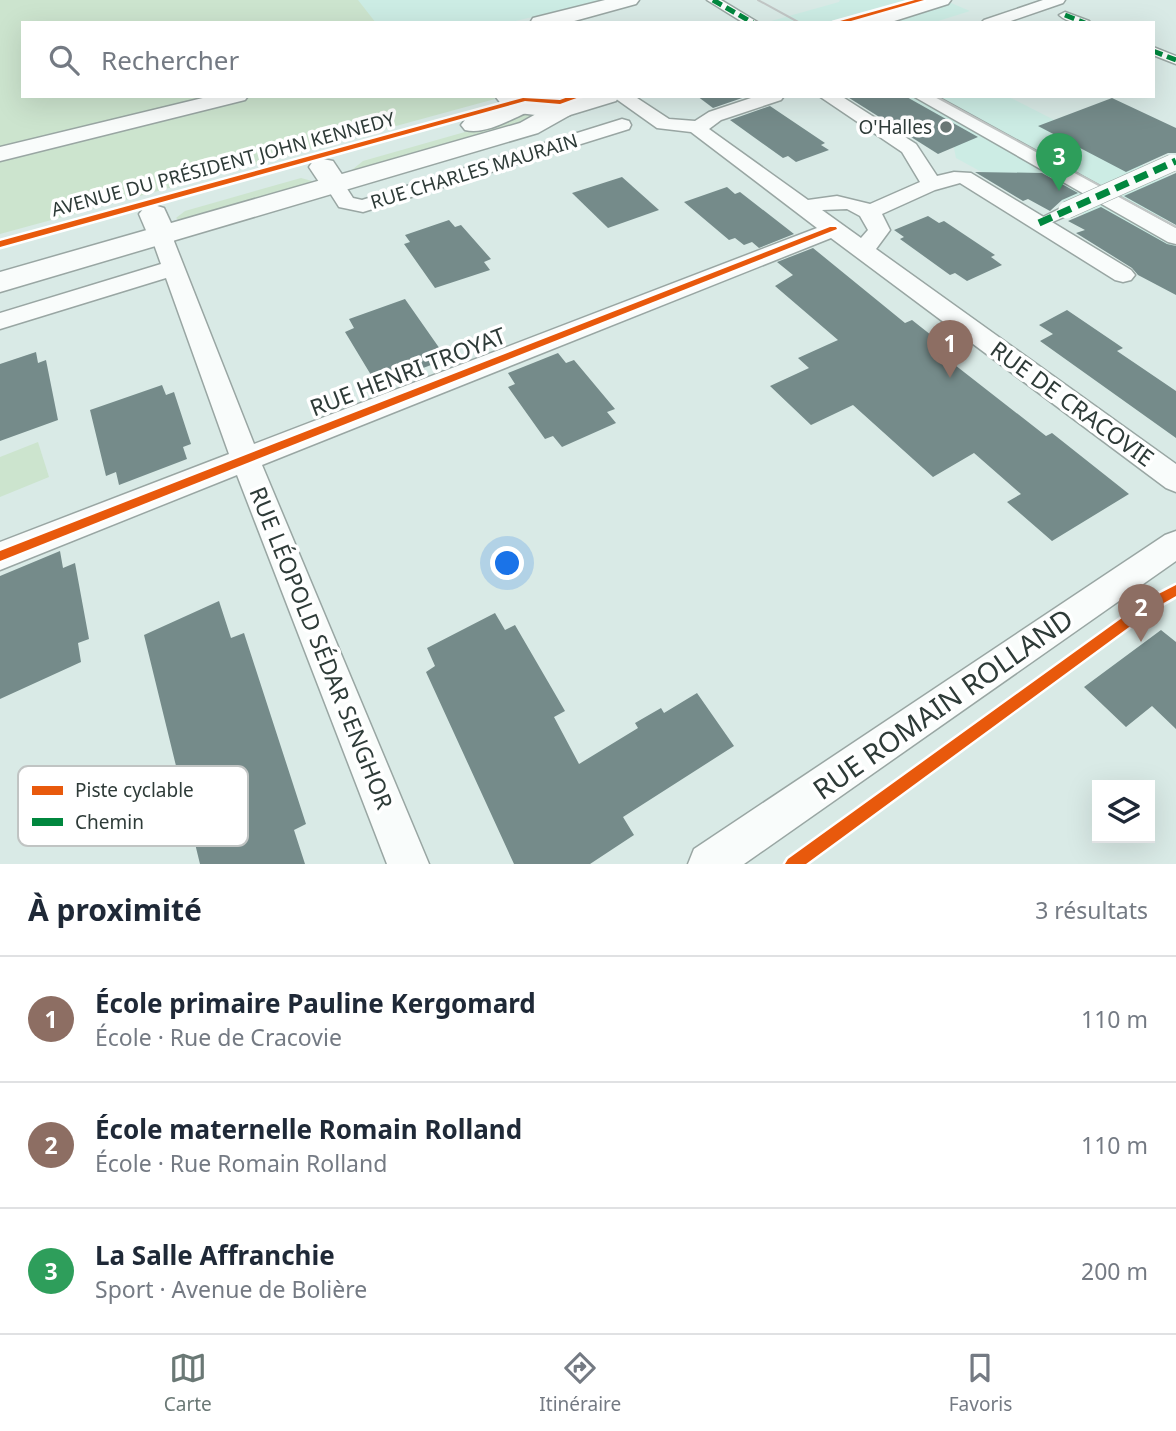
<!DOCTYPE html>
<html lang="fr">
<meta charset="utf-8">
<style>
:root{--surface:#fff;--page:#f6f6f7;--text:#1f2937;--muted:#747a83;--line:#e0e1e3;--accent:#6a7875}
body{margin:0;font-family:"Noto Sans",sans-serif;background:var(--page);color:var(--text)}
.controls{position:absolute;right:21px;bottom:21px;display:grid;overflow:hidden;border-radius:0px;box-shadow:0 7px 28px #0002}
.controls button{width:63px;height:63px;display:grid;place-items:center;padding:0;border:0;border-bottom:2px solid var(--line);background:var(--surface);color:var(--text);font:35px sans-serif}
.you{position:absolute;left:508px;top:564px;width:24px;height:24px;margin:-18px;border:5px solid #fff;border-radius:50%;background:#1a73e8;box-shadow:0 0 0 10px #1a73e833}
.badge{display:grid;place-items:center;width:46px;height:46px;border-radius:50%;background:var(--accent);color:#fff;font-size:23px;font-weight:700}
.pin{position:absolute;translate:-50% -58px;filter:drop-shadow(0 2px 4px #0008)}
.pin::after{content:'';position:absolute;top:37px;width:24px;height:21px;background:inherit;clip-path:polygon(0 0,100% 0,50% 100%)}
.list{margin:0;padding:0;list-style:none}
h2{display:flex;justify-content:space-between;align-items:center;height:91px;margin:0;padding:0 28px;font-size:30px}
h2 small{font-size:23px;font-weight:400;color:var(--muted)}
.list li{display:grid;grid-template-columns:46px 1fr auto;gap:21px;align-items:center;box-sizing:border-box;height:126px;padding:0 28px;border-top:2px solid var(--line)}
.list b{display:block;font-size:26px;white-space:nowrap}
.list p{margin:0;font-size:23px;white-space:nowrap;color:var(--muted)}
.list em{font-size:23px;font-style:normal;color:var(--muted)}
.icon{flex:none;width:38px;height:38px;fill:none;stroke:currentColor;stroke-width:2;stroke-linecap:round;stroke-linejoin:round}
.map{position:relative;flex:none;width:1176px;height:864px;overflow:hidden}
.search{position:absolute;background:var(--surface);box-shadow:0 7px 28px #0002;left:21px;right:21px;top:21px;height:77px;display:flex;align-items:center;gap:18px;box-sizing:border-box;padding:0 24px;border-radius:0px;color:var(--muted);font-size:26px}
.sheet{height:469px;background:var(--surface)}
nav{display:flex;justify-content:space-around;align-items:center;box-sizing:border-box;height:98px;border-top:2px solid var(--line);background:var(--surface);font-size:19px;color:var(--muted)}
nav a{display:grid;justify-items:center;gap:4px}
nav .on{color:var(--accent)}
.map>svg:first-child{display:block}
.built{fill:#ccece4}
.green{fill:#cce4ce}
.building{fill:#758b8a}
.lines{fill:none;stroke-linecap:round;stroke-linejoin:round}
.pedestrian-casing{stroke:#99a6a3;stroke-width:3}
.minor-casing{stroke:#99a6a3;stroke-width:3}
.tertiary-casing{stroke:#99a6a3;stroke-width:3}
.secondary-casing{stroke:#99a6a3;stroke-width:3}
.primary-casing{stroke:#99a6a3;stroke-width:3}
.pedestrian{fill:#f9fcfb;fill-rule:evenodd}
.minor{fill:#f9fcfb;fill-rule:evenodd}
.tertiary{fill:#f9fcfb;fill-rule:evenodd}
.secondary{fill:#f9fcfb;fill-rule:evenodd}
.primary{fill:#f9fcfb;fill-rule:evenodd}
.tram{stroke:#c1c6c5;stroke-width:2}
.pedestrian-bridge-casing{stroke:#99a6a3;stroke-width:18;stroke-linecap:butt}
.pedestrian-bridge{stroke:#f9fcfb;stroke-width:17}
.quiet-far1{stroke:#00873e;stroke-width:5;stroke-dasharray:10 5;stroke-linecap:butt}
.quiet{stroke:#00873e;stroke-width:7;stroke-dasharray:14 7;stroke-linecap:butt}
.cycleway-casing{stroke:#fff;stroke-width:5}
.cycleway{fill:#e8590c;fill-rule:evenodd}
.poi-dot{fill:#6a7875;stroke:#fff;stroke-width:2.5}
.labels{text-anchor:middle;stroke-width:7;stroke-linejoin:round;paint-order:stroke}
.far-poi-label{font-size:19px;fill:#2e3b38;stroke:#fff;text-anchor:end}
.far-street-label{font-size:19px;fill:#2e3b38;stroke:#fff}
.street-label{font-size:23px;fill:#2e3b38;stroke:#fff}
.near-street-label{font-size:28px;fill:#2e3b38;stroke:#fff}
.key{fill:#fff;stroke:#c0c4c3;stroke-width:2}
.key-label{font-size:19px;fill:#2e3b38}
</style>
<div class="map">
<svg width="1176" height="864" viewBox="0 0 1176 864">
<rect width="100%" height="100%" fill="#d9eae6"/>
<g class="built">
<path d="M0 0H604L507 23H23V96L0 141Z"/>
<path d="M840 0H944L970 11 932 23H764L839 2Z"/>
<path d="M878 96H1007L1176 182V214L1160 222 1176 232V268L1032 184 989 176 956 158 952 138Z"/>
</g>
<g class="green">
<path d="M0 0H358L376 23H23V96H492L495 99 0 234Z"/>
<path d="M515 112 535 114V116L505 130 348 173 363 161 507 120Z"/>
<path d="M301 178 312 181 311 184 181 222 176 218 185 211Z"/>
<path d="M38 442 49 477 0 497V457Z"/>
</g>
<g class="building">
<path d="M697 96H748L713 108Z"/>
<path d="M846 96H905L978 137 938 154Z"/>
<path d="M1112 98 1176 128V153H1168L1126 172 1038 126Z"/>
<path d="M770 106 825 143 821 145 829 150 796 162 788 156 783 158 730 120Z"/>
<path d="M975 172 1042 173 1078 193 1062 200 1050 211 1028 199 1023 201Z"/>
<path d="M1176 173V225L1124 196Z"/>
<path d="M622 177 659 210 608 228 572 193Z"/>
<path d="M727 187 735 194 740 192 794 234 759 248 752 242 744 245 735 238 729 240 684 202Z"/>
<path d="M1101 207 1167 244 1176 246V295L1138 275 1132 268 1076 233 1085 230 1068 221Z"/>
<path d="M928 216 939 223 944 221 995 255 991 257 1002 265 967 281 955 273 950 275 900 239 904 237 894 230Z"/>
<path d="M449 220 455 227 461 225 491 259 484 262 490 270 435 288 404 244 410 242 405 235Z"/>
<path d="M813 248 905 323 912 320 955 354 946 358 1046 436 1052 433 1129 494 1052 541 1007 502 1021 494 974 453 933 477 853 405 811 425 770 386 809 368 798 358 838 340 775 286 793 275 777 262Z"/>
<path d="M405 299 440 349 432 352 439 362 386 382 379 372 371 375 345 332 354 328 349 319Z"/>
<path d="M1067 310 1123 348 1117 351 1176 391V438L1040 341 1053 334 1039 325Z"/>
<path d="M36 352 38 363 46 360 58 420 0 441V364Z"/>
<path d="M558 353 566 363 574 360 615 409 607 412 616 423 562 447 553 436 545 439 508 387 515 384 508 373Z"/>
<path d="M162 385 166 395 174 392 191 444 183 447 187 459 119 485 116 472 106 476 90 410Z"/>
<path d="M60 551 63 568 75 563 89 639 78 643 81 662 0 699V576Z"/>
<path d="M219 601 231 638 244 633 306 824 294 830 305 864H200L144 635Z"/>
<path d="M495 613 505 630 515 625 565 711 554 717 579 764 638 728 635 723 661 708 664 713 697 693 734 746 623 817 634 835 590 864H514L426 672 435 666 427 648Z"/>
<path d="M1161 630 1176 642V729L1152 706 1126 727 1084 687Z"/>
</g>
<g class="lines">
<g class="pedestrian-casing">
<g id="pedestrian">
<path d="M707 0H721L759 23H744Z"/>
<path d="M1065 12 1089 21 1091 23C1079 23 1068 23 1059 15Z"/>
<path d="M1153 47 1176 56V64L1153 55Z"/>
<path d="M1067 205 1075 210 1073 213 1039 228 1031 223Z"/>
</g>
</g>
<g class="minor-casing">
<g id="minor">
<path d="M1043 0H1065L1063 3 1005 23H981L984 20Z"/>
<path d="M612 96H634L669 119 695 121 709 112 757 96H784L781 100 721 120 709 129 808 200 837 196 870 204 920 182 902 152 819 96H841L916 144 937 176 954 172 971 173 1131 270 1135 275 1131 280 1123 282 1115 280 960 183 935 190 882 214 890 230 876 249 1176 464V492L1166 488 831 238 262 465 429 864H387L237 475 0 570V542L229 454 166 278 0 329V313L161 264 151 236 154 231H170L254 444 817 228 691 132 657 128ZM847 209 860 216 868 230 861 238 822 210Z"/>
<path d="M913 96H936L1176 228V244L1168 242Z"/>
<path d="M622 119 629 121 631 125 629 129 363 212 339 207 325 185 328 181H342L353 198 362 200Z"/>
<path d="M1176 531V561L744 864H688L694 849 1165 535Z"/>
</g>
</g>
<g class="tertiary-casing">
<path id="tertiary" d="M211 96H248L245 100 0 161V147Z"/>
</g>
<g class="secondary-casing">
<g id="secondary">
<path d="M519 100 570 105 574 110 570 115 561 118 510 112 507 107 510 102Z"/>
<path d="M323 159 333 161 349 185 345 191 335 193 325 191 309 167 313 161Z"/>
<path d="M154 205 164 208 177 236 173 242 162 245 151 242 139 214 144 208Z"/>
</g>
</g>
<g class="primary-casing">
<g id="primary">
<path d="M605 0H639L636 4 567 23H530L533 18Z"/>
<path d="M919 0H951L948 4 888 23H854L857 18Z"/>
<path d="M495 96H522L531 107 528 112C509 120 485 135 465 130L461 125 465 120 502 105Z"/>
<path d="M580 96H619L616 101 570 115 538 133 0 292V272L520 123 552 105Z"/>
</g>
</g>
<use href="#pedestrian" class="pedestrian"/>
<use href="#minor" class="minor"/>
<use href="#tertiary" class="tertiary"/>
<use href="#secondary" class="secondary"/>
<use href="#primary" class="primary"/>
<g class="tram">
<path d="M758 0 800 23"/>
<path d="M935 96 1176 227"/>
</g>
<g class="pedestrian-bridge-casing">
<path id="pedestrian-bridge" d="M1067 210 1172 163"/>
</g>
<use href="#pedestrian-bridge" class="pedestrian-bridge"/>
<g class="quiet-far1">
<path d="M713 0 753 23"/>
<path d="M1065 15 1085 23"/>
<path d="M1153 51 1176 60"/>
</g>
<path class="quiet" d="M1039 223 1176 161"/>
<g class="cycleway-casing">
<g id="cycleway">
<path d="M915 0H924L844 23H833Z"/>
<path d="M571 96H582L560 104 525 101 0 247V241L523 98 560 100Z"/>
<path d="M830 227H836L837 229 0 561V551Z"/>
<path d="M1176 585V596L1155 608 806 864H785L788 859 1147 600Z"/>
</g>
</g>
<use href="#cycleway" class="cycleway"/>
</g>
<circle class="poi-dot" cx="946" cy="127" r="7"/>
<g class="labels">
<g class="far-poi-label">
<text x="932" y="134">O'Halles</text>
</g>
<g class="far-street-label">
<text transform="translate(223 164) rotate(-15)" y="7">AVENUE DU PRÉSIDENT JOHN KENNEDY</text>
<text transform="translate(474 171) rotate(-17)" y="7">RUE CHARLES MAURAIN</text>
</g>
<g class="street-label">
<text transform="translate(408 372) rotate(-21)" y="8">RUE HENRI TROYAT</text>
<text transform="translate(1072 404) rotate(36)" y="8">RUE DE CRACOVIE</text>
<text transform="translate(321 648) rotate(68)" y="8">RUE LÉOPOLD SÉDAR SENGHOR</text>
</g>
<g class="near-street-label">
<text transform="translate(943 704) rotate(-35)" y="10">RUE ROMAIN ROLLAND</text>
</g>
</g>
<rect x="18" y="766" width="230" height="80" rx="10" class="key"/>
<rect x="32" y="786" width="31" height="9" fill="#e8590c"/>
<rect x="32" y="818" width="31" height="8" fill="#00873e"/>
<g class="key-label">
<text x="75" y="797">Piste cyclable</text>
<text x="75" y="829">Chemin</text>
</g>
</svg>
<div class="controls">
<button><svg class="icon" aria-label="layers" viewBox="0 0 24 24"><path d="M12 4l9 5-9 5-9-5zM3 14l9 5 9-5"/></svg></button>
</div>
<div class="you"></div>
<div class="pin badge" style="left:950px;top:378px;background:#8d6e63">1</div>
<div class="pin badge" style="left:1141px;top:642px;background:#8d6e63">2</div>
<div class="pin badge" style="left:1059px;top:191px;background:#2e9e5b">3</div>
<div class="search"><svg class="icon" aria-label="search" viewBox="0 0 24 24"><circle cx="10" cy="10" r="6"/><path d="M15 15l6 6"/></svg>Rechercher</div>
</div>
<section class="sheet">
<h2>À proximité<small>3 résultats</small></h2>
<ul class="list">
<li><span class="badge" style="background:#8d6e63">1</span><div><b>École primaire Pauline Kergomard</b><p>École · Rue de Cracovie</p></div><em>110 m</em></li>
<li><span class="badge" style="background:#8d6e63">2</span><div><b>École maternelle Romain Rolland</b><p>École · Rue Romain Rolland</p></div><em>110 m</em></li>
<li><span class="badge" style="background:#2e9e5b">3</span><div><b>La Salle Affranchie</b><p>Sport · Avenue de Bolière</p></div><em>200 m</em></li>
</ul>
</section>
<nav>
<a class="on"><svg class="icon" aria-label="map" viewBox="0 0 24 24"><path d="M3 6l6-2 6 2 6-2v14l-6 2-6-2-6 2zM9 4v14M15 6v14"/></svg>Carte</a>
<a><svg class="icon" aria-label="directions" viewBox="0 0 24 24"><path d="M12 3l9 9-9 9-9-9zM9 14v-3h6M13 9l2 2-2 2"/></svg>Itinéraire</a>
<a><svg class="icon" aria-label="saved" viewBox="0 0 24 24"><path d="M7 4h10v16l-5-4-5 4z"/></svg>Favoris</a>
</nav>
